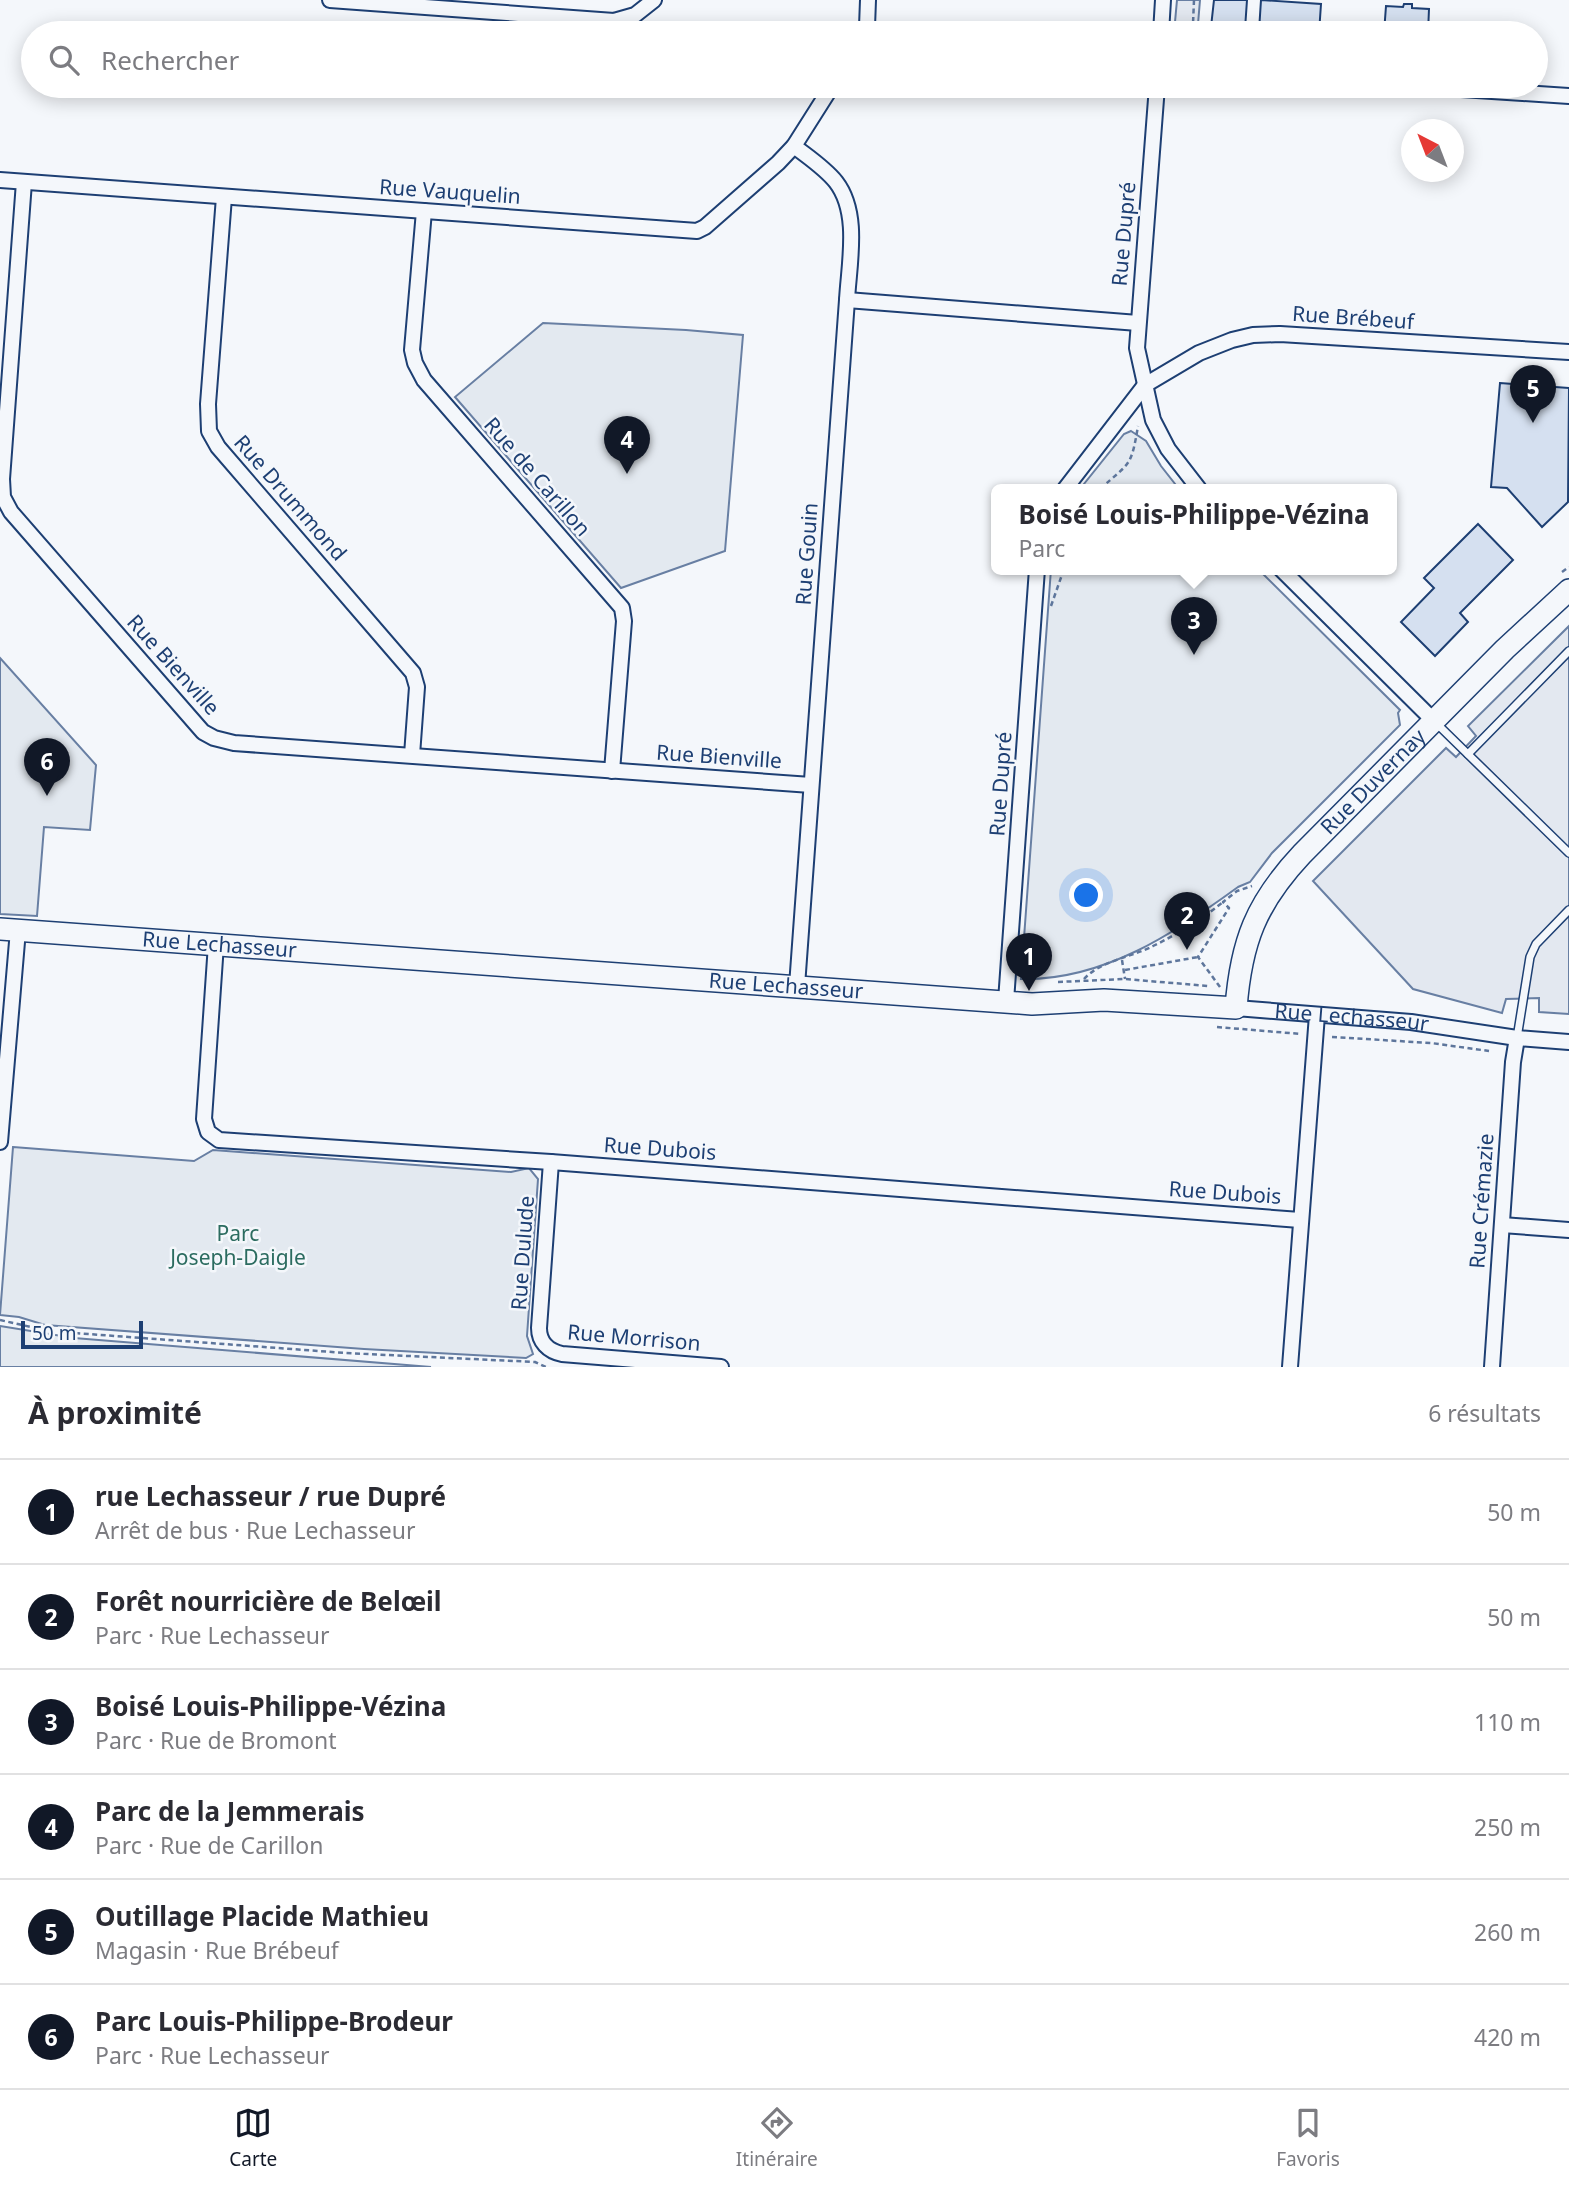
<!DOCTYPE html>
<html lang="fr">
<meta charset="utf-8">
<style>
:root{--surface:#fff;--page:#f2f2f3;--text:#2b2b33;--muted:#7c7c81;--line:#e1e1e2;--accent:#111827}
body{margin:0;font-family:"Noto Sans",sans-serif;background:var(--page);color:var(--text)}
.compass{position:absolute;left:1401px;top:119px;width:63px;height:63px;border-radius:50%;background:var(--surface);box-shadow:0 4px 18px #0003;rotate:318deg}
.scale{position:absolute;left:21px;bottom:18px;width:122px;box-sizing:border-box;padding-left:7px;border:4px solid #1d3f73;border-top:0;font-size:19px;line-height:24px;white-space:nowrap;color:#1d3f73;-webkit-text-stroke:5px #f4f7fb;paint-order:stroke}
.you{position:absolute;left:1087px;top:896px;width:24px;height:24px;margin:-18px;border:5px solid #fff;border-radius:50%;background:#1a73e8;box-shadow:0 0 0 10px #1a73e833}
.badge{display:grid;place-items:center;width:46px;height:46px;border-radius:50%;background:var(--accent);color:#fff;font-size:23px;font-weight:700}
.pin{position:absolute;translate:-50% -58px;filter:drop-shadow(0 2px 4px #0008)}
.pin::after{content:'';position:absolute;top:37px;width:24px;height:21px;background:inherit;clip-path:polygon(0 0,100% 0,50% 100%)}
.popup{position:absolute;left:991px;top:484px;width:406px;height:91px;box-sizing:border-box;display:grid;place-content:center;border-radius:10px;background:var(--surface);filter:drop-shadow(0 2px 5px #0005);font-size:23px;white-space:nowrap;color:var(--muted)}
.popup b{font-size:26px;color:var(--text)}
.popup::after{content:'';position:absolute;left:50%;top:100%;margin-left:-14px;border:14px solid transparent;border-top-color:var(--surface)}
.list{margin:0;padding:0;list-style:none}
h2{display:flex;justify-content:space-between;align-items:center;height:91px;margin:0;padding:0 28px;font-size:30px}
h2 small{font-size:23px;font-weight:400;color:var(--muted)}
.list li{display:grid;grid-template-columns:46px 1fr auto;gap:21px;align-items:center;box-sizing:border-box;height:105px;padding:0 28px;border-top:2px solid var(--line)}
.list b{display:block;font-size:26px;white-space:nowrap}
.list p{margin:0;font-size:23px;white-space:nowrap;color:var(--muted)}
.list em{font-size:23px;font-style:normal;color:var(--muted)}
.icon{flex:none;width:38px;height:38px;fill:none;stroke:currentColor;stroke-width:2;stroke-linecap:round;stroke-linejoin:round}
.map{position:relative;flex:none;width:1569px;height:1367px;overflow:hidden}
.search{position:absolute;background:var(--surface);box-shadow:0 4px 18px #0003;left:21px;right:21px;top:21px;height:77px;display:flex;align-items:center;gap:18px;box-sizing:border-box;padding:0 24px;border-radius:38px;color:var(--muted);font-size:26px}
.sheet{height:721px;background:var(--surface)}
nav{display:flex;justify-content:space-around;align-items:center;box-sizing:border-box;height:98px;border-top:2px solid var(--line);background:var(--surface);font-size:19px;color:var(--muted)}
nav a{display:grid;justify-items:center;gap:4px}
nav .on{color:var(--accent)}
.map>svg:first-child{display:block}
.green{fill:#e3e9f0;stroke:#687fa3;stroke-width:2}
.parking{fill:#e3e8f0;stroke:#687fa3;stroke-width:2}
.building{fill:#d5e0f0;stroke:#1d3f73;stroke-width:2}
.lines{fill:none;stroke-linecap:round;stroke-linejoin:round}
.lane-casing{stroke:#1d3f73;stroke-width:10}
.street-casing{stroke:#1d3f73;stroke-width:18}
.secondary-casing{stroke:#1d3f73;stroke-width:24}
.path{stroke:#5e769c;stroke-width:2.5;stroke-dasharray:5 3.5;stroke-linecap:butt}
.lane{stroke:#f4f7fb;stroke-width:7}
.street{stroke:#f4f7fb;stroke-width:14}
.secondary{stroke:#f4f7fb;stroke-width:21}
.labels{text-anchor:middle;stroke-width:5;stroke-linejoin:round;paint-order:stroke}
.street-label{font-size:21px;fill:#1d3f73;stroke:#f4f7fb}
.park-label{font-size:21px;fill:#2c6c60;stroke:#f4f7fb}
</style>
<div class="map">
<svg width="1569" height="1367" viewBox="0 0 1569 1367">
<rect width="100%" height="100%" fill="#f4f7fb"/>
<g class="green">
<path d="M543 323 686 330 743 335 725 551 621 588 455 397Z"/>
<path d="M1131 431 1146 441 1161 466 1179 489H1080L1124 434Z"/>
<path d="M1051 569H1258L1400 710 1398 713 1400 725 1272 853 1250 882 1238 887C1175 933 1103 981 1021 979Z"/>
<path d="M0 658 96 765 90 830 44 827 37 916 0 914Z"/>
<path d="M13 1147 194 1161 213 1150 511 1172 529 1168 538 1179 527 1336 533 1354 526 1358 364 1349 45 1325 19 1317 0 1315Z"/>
<path d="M0 1326 74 1338 431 1367H0Z"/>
</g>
<g class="parking">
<path d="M1177 0H1200L1198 24 1175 22Z"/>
<path d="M1569 626V1014L1539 1012V998L1506 999 1502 1013 1413 989 1313 881 1446 748 1456 757 1476 736 1468 726Z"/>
</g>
<g class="building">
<path d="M1214 0H1247L1245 29 1211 27Z"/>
<path d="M1261 0 1321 4 1319 33H1262V31H1259Z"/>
<path d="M1404 4H1412V8L1429 9 1428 33H1384L1386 6 1403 7Z"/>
<path d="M1500 383 1569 388 1568 502 1542 527 1507 488 1491 487Z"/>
<path d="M1478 524 1513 560 1460 613 1468 622 1435 656 1401 622 1434 588 1424 578Z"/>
</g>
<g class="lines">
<g class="lane-casing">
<g id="lane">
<path d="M1435 722 1569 853"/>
<path d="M1468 754 1569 651"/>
<path d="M1517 1038 1530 957 1536 944 1569 910"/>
</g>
</g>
<g class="street-casing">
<g id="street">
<path d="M330 0 614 21 635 15 654 0"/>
<path d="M863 33 867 27 868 0"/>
<path d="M1161 33 1163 0"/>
<path d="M1157 86 1137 348 1153 420 1168 449 1199 489"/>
<path d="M1415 86 1569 96"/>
<path d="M794 146C808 157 825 168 836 182 860 213 849 263 847 300L797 986"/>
<path d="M0 180 697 231 705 227 778 163 794 146 832 86"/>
<path d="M24 182 2 479 3 497 11 512 203 732 214 738 234 743 811 785"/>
<path d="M224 197 208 404 209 431 218 447 413 673 417 687 412 755"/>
<path d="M424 211 412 350 415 363 424 380 622 608 624 621 612 771"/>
<path d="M847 300 1138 323"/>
<path d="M1065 489 1145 385 1199 353 1232 340 1253 335 1280 334 1569 352"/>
<path d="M1281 569 1434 721"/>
<path d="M216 944 204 1119 208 1132 219 1140 551 1162 1300 1220"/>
<path d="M1006 1001 1037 569"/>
<path id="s1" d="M1236 1008 1411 1022 1517 1038 1569 1042"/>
<path d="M0 1142 18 930"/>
<path d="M551 1162 539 1328C539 1342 548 1351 562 1354L721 1367"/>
<path d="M1502 1225 1569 1230"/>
<path d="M1290 1367 1317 1015"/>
<path d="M1492 1367 1513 1062 1517 1038"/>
</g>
</g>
<g class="secondary-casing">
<g id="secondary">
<path id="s2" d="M0 929 1032 1004 1104 1000 1236 1008C1241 942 1256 903 1302 854L1505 649 1569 590"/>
</g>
</g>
<g class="path">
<path d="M1194 0 1193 24 1201 30 1230 32"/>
<path d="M1100 489C1130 462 1131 468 1138 426"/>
<path d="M1562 572 1569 567"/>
<path d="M1051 606 1064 569"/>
<path d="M1122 960 1125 979"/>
<path d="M1125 970 1198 957"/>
<path d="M1084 979C1100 961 1132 957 1153 946 1178 934 1202 919 1223 902"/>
<path d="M1058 982 1125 979 1208 986"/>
<path d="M1220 987 1198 957 1229 908 1223 902 1237 891 1252 886"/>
<path d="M1217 1027 1301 1034"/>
<path d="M1332 1037 1431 1043 1489 1051"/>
<path d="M0 1320 40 1329 61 1332 345 1353 535 1362 546 1367"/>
</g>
<use href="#lane" class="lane"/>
<use href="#street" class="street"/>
<use href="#secondary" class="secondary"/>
</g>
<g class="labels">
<g class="street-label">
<text transform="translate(450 192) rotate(4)" y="7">Rue Vauquelin</text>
<text transform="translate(1124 234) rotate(-85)" y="7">Rue Dupré</text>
<text transform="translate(1353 318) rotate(4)" y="7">Rue Brébeuf</text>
<text transform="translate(537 477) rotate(49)" y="7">Rue de Carillon</text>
<text transform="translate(290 498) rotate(49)" y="7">Rue Drummond</text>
<text transform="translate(807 554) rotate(-86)" y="7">Rue Gouin</text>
<text transform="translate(173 665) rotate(48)" y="7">Rue Bienville</text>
<text transform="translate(719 757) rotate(4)" y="7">Rue Bienville</text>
<text dy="7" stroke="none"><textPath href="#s2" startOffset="1512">Rue Duvernay</textPath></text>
<text transform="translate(1001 784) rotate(-86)" y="7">Rue Dupré</text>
<text dy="7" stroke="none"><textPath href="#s2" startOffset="220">Rue Lechasseur</textPath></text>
<text dy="7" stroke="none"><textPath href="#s2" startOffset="788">Rue Lechasseur</textPath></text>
<text dy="7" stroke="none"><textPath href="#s1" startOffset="116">Rue Lechasseur</textPath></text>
<text transform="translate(660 1149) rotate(4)" y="7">Rue Dubois</text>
<text transform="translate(1225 1193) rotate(4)" y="7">Rue Dubois</text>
<text transform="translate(1482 1201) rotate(-86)" y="7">Rue Crémazie</text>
<text transform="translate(523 1253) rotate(-86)" y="7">Rue Dulude</text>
<text transform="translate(634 1338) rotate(5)" y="7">Rue Morrison</text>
</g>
<g class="park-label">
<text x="238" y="1241">Parc<tspan x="238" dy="24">Joseph-Daigle</tspan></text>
</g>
</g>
</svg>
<svg class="compass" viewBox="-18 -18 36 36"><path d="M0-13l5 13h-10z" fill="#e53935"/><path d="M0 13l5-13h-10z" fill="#7c7c81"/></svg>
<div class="scale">50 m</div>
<div class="you"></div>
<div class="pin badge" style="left:1029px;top:991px">1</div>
<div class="pin badge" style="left:1187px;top:950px">2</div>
<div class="pin badge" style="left:1194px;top:655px">3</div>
<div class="popup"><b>Boisé Louis-Philippe-Vézina</b>Parc</div>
<div class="pin badge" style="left:627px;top:474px">4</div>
<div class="pin badge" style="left:1533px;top:423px">5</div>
<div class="pin badge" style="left:47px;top:796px">6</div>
<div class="search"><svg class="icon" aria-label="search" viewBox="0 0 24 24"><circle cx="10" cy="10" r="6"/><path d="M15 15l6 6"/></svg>Rechercher</div>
</div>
<section class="sheet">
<h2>À proximité<small>6 résultats</small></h2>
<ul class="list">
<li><span class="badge">1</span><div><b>rue Lechasseur / rue Dupré</b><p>Arrêt de bus · Rue Lechasseur</p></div><em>50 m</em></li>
<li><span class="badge">2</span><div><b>Forêt nourricière de Belœil</b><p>Parc · Rue Lechasseur</p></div><em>50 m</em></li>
<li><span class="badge">3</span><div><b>Boisé Louis-Philippe-Vézina</b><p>Parc · Rue de Bromont</p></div><em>110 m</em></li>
<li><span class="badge">4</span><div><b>Parc de la Jemmerais</b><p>Parc · Rue de Carillon</p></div><em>250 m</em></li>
<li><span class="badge">5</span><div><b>Outillage Placide Mathieu</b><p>Magasin · Rue Brébeuf</p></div><em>260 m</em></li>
<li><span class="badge">6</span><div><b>Parc Louis-Philippe-Brodeur</b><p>Parc · Rue Lechasseur</p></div><em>420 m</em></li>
</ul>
</section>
<nav>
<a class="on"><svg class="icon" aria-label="map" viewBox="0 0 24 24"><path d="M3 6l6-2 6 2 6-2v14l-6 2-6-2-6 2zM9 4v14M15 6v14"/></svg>Carte</a>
<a><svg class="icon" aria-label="directions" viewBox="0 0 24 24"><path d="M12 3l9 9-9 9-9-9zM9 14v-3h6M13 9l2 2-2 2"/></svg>Itinéraire</a>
<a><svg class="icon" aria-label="saved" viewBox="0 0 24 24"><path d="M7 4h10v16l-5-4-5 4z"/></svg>Favoris</a>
</nav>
